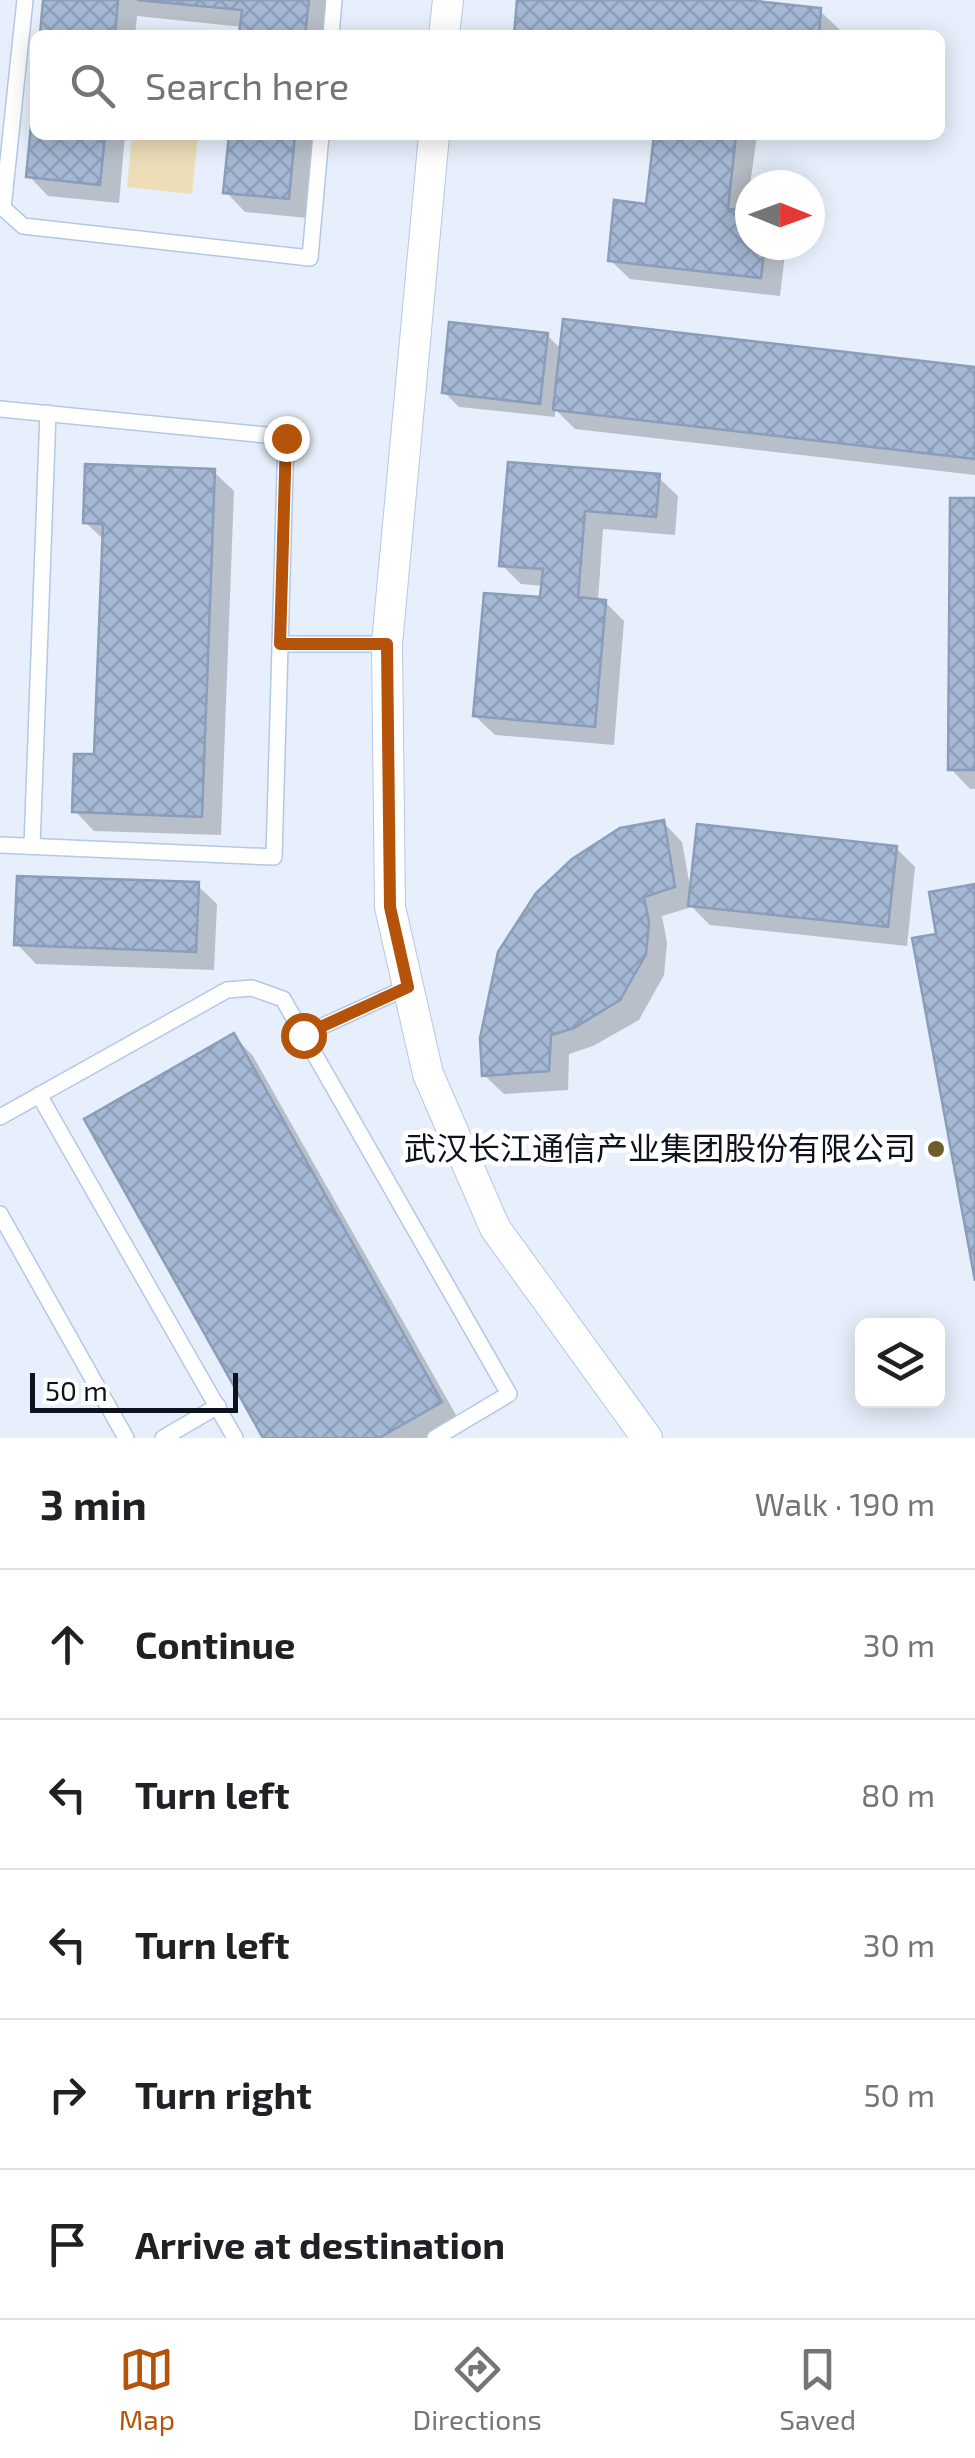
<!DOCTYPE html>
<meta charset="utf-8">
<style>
:root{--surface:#fff;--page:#f6f6f6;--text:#202124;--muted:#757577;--line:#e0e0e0;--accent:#b45309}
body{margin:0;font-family:"Exo 2","Noto Sans SC",sans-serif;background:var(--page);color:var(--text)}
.controls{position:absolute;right:30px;bottom:30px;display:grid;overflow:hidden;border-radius:15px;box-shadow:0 5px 25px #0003}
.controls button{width:90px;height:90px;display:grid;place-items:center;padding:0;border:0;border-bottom:2px solid var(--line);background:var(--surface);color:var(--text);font:50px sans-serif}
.compass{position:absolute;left:735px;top:170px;width:90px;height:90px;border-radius:50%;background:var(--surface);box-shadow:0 5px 25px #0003;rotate:91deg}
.scale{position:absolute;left:30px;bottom:25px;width:208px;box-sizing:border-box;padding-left:10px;border:5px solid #0c131d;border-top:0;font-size:28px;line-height:35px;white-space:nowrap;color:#0c131d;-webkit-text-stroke:8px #fff;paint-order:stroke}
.stop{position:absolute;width:30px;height:30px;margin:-22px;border:8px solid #b45309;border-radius:50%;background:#fff}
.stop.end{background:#b45309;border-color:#fff;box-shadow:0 2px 10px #0008}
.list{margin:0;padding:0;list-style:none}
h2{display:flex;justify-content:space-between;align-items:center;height:130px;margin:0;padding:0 40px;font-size:42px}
h2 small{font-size:32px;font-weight:400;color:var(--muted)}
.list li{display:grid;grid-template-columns:65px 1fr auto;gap:30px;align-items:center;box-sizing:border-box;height:150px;padding:0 40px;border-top:2px solid var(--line)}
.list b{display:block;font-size:38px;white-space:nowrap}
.list em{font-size:32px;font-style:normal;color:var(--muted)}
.icon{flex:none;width:55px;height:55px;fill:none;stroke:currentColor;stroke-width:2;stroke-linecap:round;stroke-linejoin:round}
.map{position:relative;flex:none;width:975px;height:1438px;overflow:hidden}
.search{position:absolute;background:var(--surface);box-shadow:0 5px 25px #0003;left:30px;right:30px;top:30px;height:110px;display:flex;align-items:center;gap:25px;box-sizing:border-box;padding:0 35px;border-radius:15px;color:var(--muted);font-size:38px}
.sheet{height:880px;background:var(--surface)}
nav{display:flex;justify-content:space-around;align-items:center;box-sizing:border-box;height:140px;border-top:2px solid var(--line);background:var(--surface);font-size:28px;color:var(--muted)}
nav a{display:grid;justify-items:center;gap:5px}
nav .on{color:var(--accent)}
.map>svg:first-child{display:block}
.park{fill:#eddeb8}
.shadow{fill:#0003}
.building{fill:url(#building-cross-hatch);stroke:#8a9db9;stroke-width:2.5}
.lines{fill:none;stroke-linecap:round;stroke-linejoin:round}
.lane-casing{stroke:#b4c8e5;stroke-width:18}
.street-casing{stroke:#b4c8e5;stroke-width:32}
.lane{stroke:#fff;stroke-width:15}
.street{stroke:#fff;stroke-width:30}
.route{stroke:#b45309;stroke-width:12}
.poi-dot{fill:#6f5d2b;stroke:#fff;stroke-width:4}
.labels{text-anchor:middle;stroke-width:10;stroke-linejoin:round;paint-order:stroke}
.poi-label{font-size:32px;fill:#0c131d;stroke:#fff;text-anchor:end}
</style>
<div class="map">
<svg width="975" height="1438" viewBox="0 0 975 1438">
<defs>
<pattern id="building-cross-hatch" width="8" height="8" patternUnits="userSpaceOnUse" patternTransform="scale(2.5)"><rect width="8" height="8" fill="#a5b9d5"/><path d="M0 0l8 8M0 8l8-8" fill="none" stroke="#8d9eb6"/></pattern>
</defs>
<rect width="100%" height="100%" fill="#e6effb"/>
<path class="park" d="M132 135H198L192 194 127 187Z"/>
<g class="shadow">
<path d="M46 0H329L326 35H242L243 27 137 16 135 35H42Z"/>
<path d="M520 0H763L762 4 820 11 840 30 839 35H516Z"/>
<path d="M35 111V135H125L119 203 48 196 29 176Z"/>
<path d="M232 135H316L307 218 245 212 226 192Z"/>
<path d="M656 135H757L750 185V245H786L780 296 630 279 610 260 649 206Z"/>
<path d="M547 335 562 350 975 369V475L575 429 555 409V417L459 407 444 392Z"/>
<path d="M510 464 658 477 678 496 675 535 603 529 598 601 605 602 624 621 614 745 495 735 475 716 543 600 544 586 521 584 502 565Z"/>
<path d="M214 472 234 491 221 835 94 831 75 811 96 757 105 541 85 522Z"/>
<path d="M975 501V789H970L951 769Z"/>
<path d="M663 822 682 842 691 892 896 848 915 867 907 946 710 925 692 907 662 916 667 943 664 975 639 1020 593 1046 569 1054 568 1090 504 1094 484 1075Z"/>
<path d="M197 885 217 904 214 970 36 964 17 944Z"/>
<path d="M234 1036 253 1056 460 1422 431 1438H266Z"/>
</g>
<g class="building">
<path d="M43 0H118L115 35H40Z"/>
<path d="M137 0H309L305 35H239L242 10Z"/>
<path d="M517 0H746L821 8 819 35H514Z"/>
<path d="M35 85V135H105L100 185 26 177Z"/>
<path d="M229 135H295L289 199 223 193Z"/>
<path d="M654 135H736L728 209 750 211V245H765L761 278 608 261 614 200 646 204Z"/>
<path d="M563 319 975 367V459L553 410Z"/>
<path d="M449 322 548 333 540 404 442 393Z"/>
<path d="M508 462 660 474 656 517 585 511 578 597 606 600 595 727 473 716 484 593 540 597 543 569 499 566Z"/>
<path d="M85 464 215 469 202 817 72 812 74 754H94L103 524 83 523Z"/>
<path d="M950 498H975V770H948Z"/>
<path d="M664 820 675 887 644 897 649 922 646 954 620 1000 574 1028 551 1035 549 1071 482 1076 480 1038 498 952 536 893 572 859 620 828Z"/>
<path d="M697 824 897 846 888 927 688 906Z"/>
<path d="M17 876 199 882 196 952 14 945Z"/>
<path d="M975 884V1281L912 938 936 934 929 892Z"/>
<path d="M234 1033 442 1402 379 1438H263L84 1119Z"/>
</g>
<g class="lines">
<g class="lane-casing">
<g id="lane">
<path d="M25 0 3 208 23 226 310 258 321 135"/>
<path d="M331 35 334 0"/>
<path d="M0 409 286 437 274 857 0 845"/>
<path d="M280 644H387"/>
<path d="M32 846 48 413"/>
<path d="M303 1035 408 987"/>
<path d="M39 1095 235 1438"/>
<path d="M0 1117 227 990 252 988 283 999 509 1394 435 1438"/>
<path d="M0 1214 126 1438"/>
<path d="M163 1438 218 1406"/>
</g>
</g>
<g class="street-casing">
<g id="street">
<path d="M444 35 448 0"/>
<path d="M434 135 387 644 390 907 428 1074 495 1228 647 1438"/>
</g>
</g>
<use href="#lane" class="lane"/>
<use href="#street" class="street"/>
</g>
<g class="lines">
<path class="route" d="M286 438 280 644H387L390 907 408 987 303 1035"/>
</g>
<circle class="poi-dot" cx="936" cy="1149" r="10"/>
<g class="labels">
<g class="poi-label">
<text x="916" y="1160">武汉长江通信产业集团股份有限公司</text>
</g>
</g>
</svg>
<div class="controls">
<button><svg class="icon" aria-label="layers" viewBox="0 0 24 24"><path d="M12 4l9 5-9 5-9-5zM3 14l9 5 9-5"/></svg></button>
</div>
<svg class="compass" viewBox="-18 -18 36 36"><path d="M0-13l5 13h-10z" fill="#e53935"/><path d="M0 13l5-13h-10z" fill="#757577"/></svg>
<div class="scale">50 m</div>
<div class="stop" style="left:303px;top:1035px"></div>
<div class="stop end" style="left:286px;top:438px"></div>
<div class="search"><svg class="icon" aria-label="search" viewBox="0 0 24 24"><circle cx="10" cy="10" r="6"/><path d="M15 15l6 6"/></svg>Search here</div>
</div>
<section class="sheet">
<h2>3 min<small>Walk · 190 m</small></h2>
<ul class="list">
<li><svg class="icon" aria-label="ahead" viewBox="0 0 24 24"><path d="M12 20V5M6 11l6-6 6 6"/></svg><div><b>Continue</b></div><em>30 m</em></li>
<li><svg class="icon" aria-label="left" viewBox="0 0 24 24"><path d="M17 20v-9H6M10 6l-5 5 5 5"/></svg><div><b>Turn left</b></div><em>80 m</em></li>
<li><svg class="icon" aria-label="left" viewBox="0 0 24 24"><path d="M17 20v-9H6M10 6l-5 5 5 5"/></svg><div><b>Turn left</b></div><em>30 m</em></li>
<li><svg class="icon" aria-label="right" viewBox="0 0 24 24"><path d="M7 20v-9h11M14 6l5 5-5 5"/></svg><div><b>Turn right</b></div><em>50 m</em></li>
<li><svg class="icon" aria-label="arrive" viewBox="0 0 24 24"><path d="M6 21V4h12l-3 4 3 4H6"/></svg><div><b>Arrive at destination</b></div></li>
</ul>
</section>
<nav>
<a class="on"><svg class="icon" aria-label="map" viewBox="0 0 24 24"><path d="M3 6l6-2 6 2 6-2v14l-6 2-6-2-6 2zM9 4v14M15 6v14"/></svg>Map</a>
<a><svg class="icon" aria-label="directions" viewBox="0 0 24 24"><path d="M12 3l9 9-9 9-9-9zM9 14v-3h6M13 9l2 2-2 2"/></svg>Directions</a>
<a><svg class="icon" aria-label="saved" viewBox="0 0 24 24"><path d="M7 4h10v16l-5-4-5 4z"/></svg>Saved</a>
</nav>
